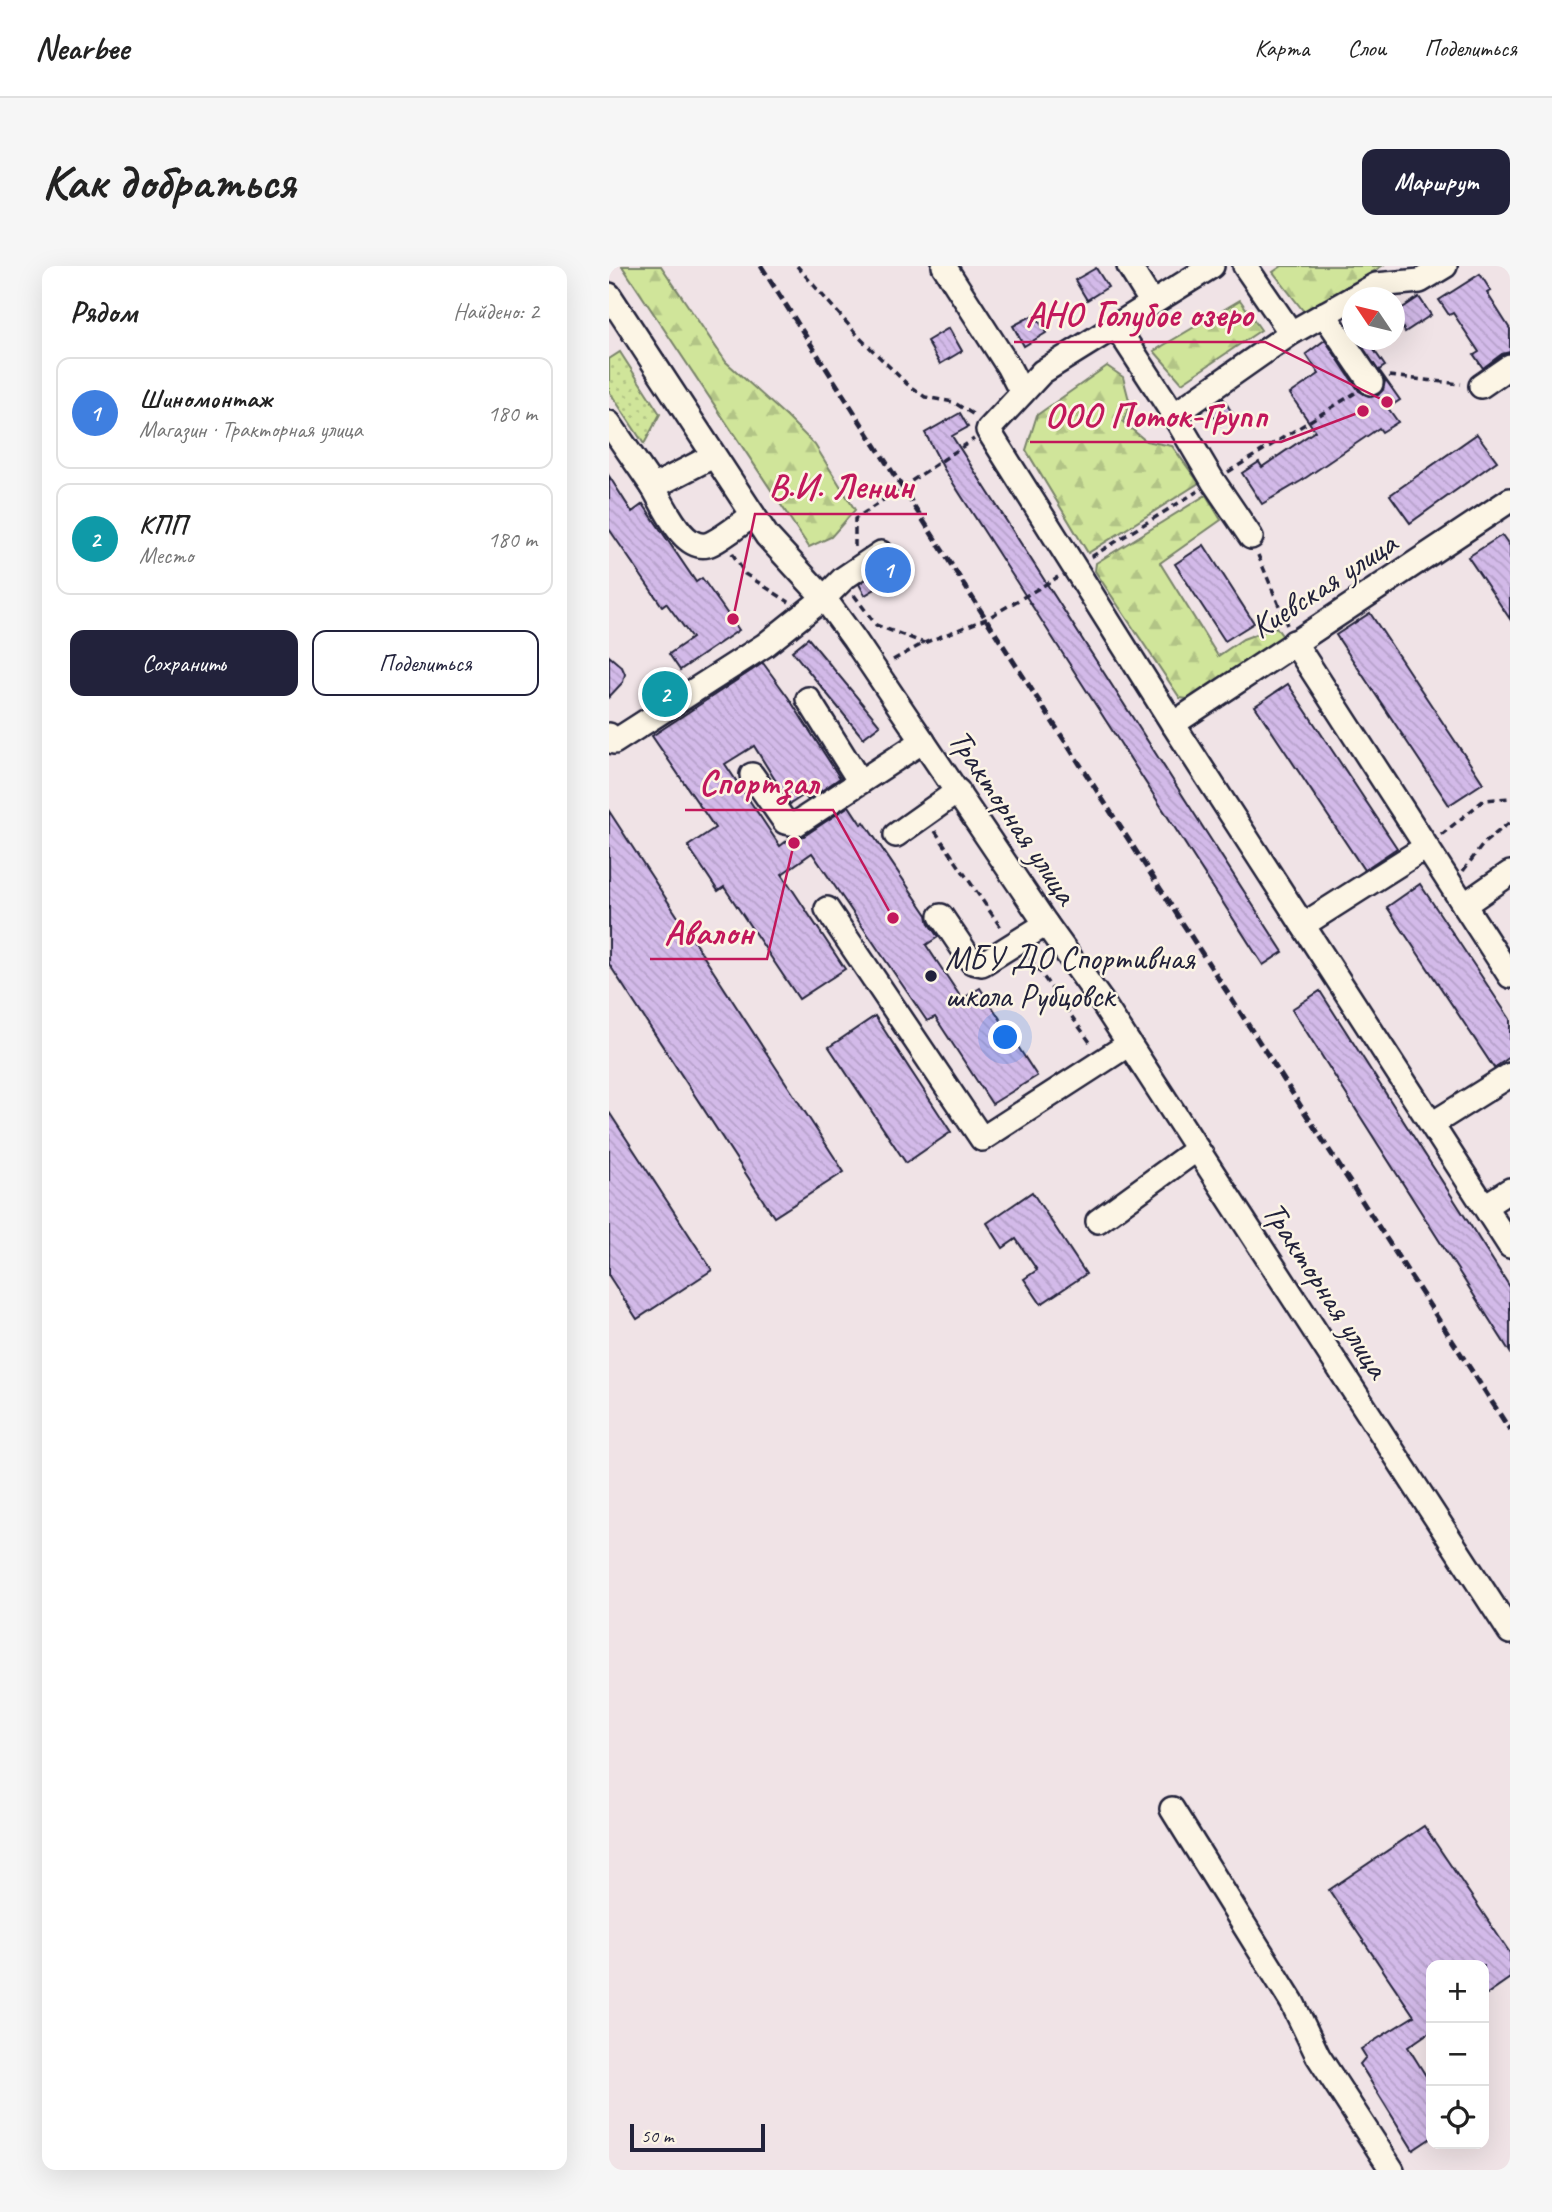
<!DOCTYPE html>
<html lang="ru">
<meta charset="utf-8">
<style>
:root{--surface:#fff;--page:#f6f6f6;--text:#222;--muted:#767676;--line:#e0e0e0;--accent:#22223b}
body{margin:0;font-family:Caveat,sans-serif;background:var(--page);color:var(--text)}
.controls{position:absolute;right:21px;bottom:21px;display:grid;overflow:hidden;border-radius:14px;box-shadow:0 7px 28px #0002}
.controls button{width:63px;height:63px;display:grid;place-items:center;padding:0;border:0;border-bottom:2px solid var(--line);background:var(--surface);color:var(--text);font:35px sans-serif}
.compass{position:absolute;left:733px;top:21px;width:63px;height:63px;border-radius:50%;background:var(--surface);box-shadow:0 7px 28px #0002;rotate:305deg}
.scale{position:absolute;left:21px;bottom:18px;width:135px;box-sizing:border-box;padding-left:7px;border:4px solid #22223b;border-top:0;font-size:19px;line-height:24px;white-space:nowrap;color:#22223b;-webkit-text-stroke:5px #fcf5e5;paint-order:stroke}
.you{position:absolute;left:397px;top:772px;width:24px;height:24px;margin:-18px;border:5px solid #fff;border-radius:50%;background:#1a73e8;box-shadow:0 0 0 10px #1a73e833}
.badge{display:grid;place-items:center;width:46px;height:46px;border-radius:50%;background:var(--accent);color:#fff;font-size:23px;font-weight:700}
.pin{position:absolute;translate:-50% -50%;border:4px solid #fff;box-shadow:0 2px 7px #0006}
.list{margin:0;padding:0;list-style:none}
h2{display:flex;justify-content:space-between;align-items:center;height:91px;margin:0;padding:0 28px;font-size:30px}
h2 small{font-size:23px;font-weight:400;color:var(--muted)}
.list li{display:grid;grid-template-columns:46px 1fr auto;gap:21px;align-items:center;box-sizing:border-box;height:112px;margin:0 14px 14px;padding:0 14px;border:2px solid var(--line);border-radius:14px}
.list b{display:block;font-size:26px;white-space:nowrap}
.list p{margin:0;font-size:23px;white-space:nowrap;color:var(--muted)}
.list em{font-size:23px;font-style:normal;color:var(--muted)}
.actions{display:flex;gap:14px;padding:21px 28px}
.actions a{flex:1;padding:16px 0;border:2px solid var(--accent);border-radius:14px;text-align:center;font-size:24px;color:var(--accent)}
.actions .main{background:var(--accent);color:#fff}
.icon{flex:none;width:38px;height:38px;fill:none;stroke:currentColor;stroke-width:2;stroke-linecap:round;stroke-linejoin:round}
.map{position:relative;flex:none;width:901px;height:1904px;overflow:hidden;border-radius:14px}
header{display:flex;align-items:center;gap:42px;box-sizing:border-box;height:98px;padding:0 35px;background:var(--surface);border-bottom:2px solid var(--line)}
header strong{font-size:33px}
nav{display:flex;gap:38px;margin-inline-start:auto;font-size:24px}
.intro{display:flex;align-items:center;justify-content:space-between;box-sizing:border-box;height:168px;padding:0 42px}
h1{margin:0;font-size:49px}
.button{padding:18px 32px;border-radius:14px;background:var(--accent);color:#fff;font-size:24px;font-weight:700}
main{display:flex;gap:42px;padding:0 42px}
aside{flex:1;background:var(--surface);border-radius:14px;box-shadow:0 7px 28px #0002}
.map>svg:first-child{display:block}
.grass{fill:url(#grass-dots);stroke:#79846a;stroke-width:2}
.forest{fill:url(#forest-firs);stroke:#79846a;stroke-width:2}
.building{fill:url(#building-back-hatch);stroke:#22223b;stroke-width:2}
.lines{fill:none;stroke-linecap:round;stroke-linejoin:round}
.minor-casing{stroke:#22223b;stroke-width:28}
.path{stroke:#22223b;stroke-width:3.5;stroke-dasharray:7 5;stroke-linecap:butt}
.minor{stroke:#fcf5e5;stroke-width:23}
.rail{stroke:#22223b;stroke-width:5;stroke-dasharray:10 5;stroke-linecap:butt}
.poi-dot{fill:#22223b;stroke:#fcf5e5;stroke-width:2.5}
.labels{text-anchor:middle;stroke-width:5;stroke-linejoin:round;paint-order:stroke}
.street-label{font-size:33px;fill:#22223b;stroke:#fcf5e5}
.poi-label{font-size:33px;fill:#22223b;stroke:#fcf5e5;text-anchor:start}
.leader{fill:none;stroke:#c2185b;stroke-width:2.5}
.callout-dot{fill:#c2185b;stroke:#fcf5e5;stroke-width:2.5}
.callout-label{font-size:35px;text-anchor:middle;font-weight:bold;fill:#c2185b;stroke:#fcf5e5;stroke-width:5;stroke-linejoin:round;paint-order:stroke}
</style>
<header>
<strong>Nearbee</strong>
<nav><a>Карта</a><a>Слои</a><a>Поделиться</a></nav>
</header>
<div class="intro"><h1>Как добраться</h1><a class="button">Маршрут</a></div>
<main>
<aside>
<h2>Рядом<small>Найдено: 2</small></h2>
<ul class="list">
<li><span class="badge" style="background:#3f7fe0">1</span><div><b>Шиномонтаж</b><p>Магазин · Тракторная улица</p></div><em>180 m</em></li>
<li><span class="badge" style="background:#0f9aa8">2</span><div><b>КПП</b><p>Место</p></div><em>180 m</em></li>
</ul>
<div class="actions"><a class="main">Сохранить</a><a>Поделиться</a></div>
</aside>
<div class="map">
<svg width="901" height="1904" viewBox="0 0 901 1904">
<defs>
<pattern id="grass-dots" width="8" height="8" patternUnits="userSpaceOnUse" patternTransform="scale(1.75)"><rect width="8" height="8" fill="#d0e59a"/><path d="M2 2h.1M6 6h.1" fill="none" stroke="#b2c486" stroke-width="1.8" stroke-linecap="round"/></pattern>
<pattern id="forest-firs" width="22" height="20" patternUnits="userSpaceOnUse" patternTransform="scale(1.75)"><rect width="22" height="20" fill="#d0e59a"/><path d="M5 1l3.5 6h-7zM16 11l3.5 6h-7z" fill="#b2c486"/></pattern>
<pattern id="building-back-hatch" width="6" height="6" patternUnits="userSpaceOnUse" patternTransform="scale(1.75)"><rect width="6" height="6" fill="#d3bae9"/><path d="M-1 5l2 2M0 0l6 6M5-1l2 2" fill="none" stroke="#b5a0c9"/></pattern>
</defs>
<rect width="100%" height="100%" fill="#f0e3e6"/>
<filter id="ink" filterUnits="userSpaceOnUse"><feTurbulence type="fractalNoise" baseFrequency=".0143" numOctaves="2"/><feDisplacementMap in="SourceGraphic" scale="14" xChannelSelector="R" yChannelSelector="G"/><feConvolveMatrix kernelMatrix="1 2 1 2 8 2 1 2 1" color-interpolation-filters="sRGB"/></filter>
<g filter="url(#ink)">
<path class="grass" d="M11 86 51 148 35 178 0 125V93Z"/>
<g class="forest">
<path d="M13 0H52L117 96 178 151 206 179 246 244 222 271 200 281Z"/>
<path d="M673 0H773L696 47 664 6Z"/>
<path d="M631 34 652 64 573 117 545 85Z"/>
<path d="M498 100 514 111 521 138 514 156 537 175 563 180 590 217 479 287 417 184 428 149Z"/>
<path d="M597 229 612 254 551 297 609 390 634 373 667 361 677 375 587 434 571 432 486 305 487 297Z"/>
</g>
<g class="building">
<path d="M487 2 499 21 478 34 466 14Z"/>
<path d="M871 8 882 25 878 27 901 63V86L893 88 874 102 865 89 870 86 844 47 840 49 830 34Z"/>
<path d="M810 31 822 49 796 66 794 62 786 69V47Z"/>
<path d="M426 48 437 67 415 80 404 60Z"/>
<path d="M340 62 353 85 331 98 318 75Z"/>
<path d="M716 74 750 125 762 131 769 129 774 124 776 115 749 74H779L765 84 776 100 770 104 791 134 779 142 789 156 773 166 770 162 692 215 653 238 633 207 650 196 653 201 706 165 681 128 710 108 697 88Z"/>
<path d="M614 132 625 150 611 159 599 142Z"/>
<path d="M351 147 359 161 343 170 674 686 654 699 335 203 316 167Z"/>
<path d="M868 168 888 195 801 257 781 229Z"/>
<path d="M0 210 23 246 34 238 87 316 93 312 130 364 71 404 60 388 83 372 57 337 53 340 0 263Z"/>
<path d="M893 269 901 280V353L859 291Z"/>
<path d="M595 279 645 357 616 375 566 298Z"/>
<path d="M282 296 290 309 256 329 250 318Z"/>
<path d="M761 347 874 517 840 539 727 369Z"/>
<path d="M199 372 271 459 254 472 183 385Z"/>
<path d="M0 390 13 401 16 408 14 416 0 431Z"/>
<path d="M154 397 179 431 231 512 199 534 195 529 181 538 145 480 116 498 171 580 183 571 195 570 240 540 252 558 255 556 318 649 320 658 329 671 317 679 353 733 371 722 428 810 383 838 326 751 318 755 203 587 173 608 236 703 190 733 115 621 109 625 79 580 106 562 43 470Z"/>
<path d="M679 418 788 582 755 604 646 440Z"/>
<path d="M0 545 235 906 165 951 0 698Z"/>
<path d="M811 618 901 753V791L885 802 778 641Z"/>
<path d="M711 725 901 1021V1086L683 743Z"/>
<path d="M266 750 342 866 297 897 220 781Z"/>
<path d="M0 846 103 1004 28 1053 0 1010Z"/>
<path d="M423 926 477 1008 432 1038 415 1013 428 1004 407 973 394 982 378 957Z"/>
<path d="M815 1560 901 1687V1712L875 1730V1699H822V1765L799 1781 822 1818V1872L804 1884 751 1798 757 1791 752 1783 805 1750 720 1624Z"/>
</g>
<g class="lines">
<g class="minor-casing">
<g id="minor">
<path d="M335 0 399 100 413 127"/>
<path d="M520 0 543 37"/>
<path d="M603 0 433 106 379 164 564 458 901 980"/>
<path d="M636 0 682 67"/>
<path d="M0 29 158 270 215 332 245 373 437 658 493 736 901 1366"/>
<path d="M744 32 767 19 811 15 836 0"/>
<path d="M715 48 762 117"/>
<path d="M507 60 565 149 682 67 744 32"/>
<path d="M872 120 901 100"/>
<path d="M565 149 604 215 642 271"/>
<path d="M0 157 44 221 104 190"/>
<path d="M44 221C55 239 76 291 103 277 117 270 131 258 144 249"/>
<path d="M685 376 901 710"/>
<path d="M199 433 251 516"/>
<path d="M564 458 901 234"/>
<path d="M0 469 5 476 156 379 215 332 235 312 272 287"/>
<path d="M143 509 176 556 187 558 314 475"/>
<path d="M287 569 349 525"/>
<path d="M855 639 901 607"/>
<path d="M218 643 373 873 520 778"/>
<path d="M332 650 363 696 373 698 437 658"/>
<path d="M694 659 817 581"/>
<path d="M823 858 901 809"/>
<path d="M876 940 901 924"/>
<path d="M489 955 588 883"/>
<path d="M563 1543 683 1736 709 1790 783 1904"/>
</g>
</g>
<g class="path">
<path d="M188 0 251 72 298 118 316 131 344 136 367 150"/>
<path d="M780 110 852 118"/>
<path d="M619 206 746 127"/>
<path d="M246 281V253L365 173"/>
<path d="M123 287 136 308 180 336"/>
<path d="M649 289 678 359"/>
<path d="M482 291 589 225"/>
<path d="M245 329 267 359 315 377"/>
<path d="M284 394 315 377 377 353 449 311"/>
<path d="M326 565 393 663"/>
<path d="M832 569 875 534 901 532"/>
<path d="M854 605 875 577 901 556"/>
<path d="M421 692 483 779"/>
</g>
<use href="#minor" class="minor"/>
<path class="rail" d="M152 0 377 353 901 1164"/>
</g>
</g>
<circle class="poi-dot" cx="322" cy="710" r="7"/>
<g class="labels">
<g class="street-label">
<text transform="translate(714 318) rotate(-33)" y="12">Киевская улица</text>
<text transform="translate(405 550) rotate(56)" y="12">Тракторная улица</text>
<text transform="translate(718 1023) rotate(57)" y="12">Тракторная улица</text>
</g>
<g class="poi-label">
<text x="336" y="703">МБУ ДО Спортивная<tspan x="336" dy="38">школа Рубцовск</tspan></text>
</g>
</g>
<path class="leader" d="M778 136L656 76H405M754 145L672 176H421M124 353L146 248H318M284 652L224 544H76M185 577L158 693H41"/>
<g class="callout-dot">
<circle cx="778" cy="136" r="7"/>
<circle cx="754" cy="145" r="7"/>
<circle cx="124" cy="353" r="7"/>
<circle cx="284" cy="652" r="7"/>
<circle cx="185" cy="577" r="7"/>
</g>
<g class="callout-label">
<text x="530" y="60">АНО Голубое озеро</text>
<text x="547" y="161">ООО Поток-Групп</text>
<text x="232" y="232">В.И. Ленин</text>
<text x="150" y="528">Спортзал</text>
<text x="100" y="678">Авалон</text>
</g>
</svg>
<div class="controls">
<button>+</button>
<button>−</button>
<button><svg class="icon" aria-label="locate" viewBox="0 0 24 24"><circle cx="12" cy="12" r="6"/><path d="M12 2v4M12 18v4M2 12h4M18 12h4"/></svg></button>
</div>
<svg class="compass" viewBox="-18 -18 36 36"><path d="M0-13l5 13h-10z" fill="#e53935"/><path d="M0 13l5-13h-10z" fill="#767676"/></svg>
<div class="scale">50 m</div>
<div class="you"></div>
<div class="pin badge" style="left:279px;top:304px;background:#3f7fe0">1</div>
<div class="pin badge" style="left:56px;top:428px;background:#0f9aa8">2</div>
</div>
</main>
